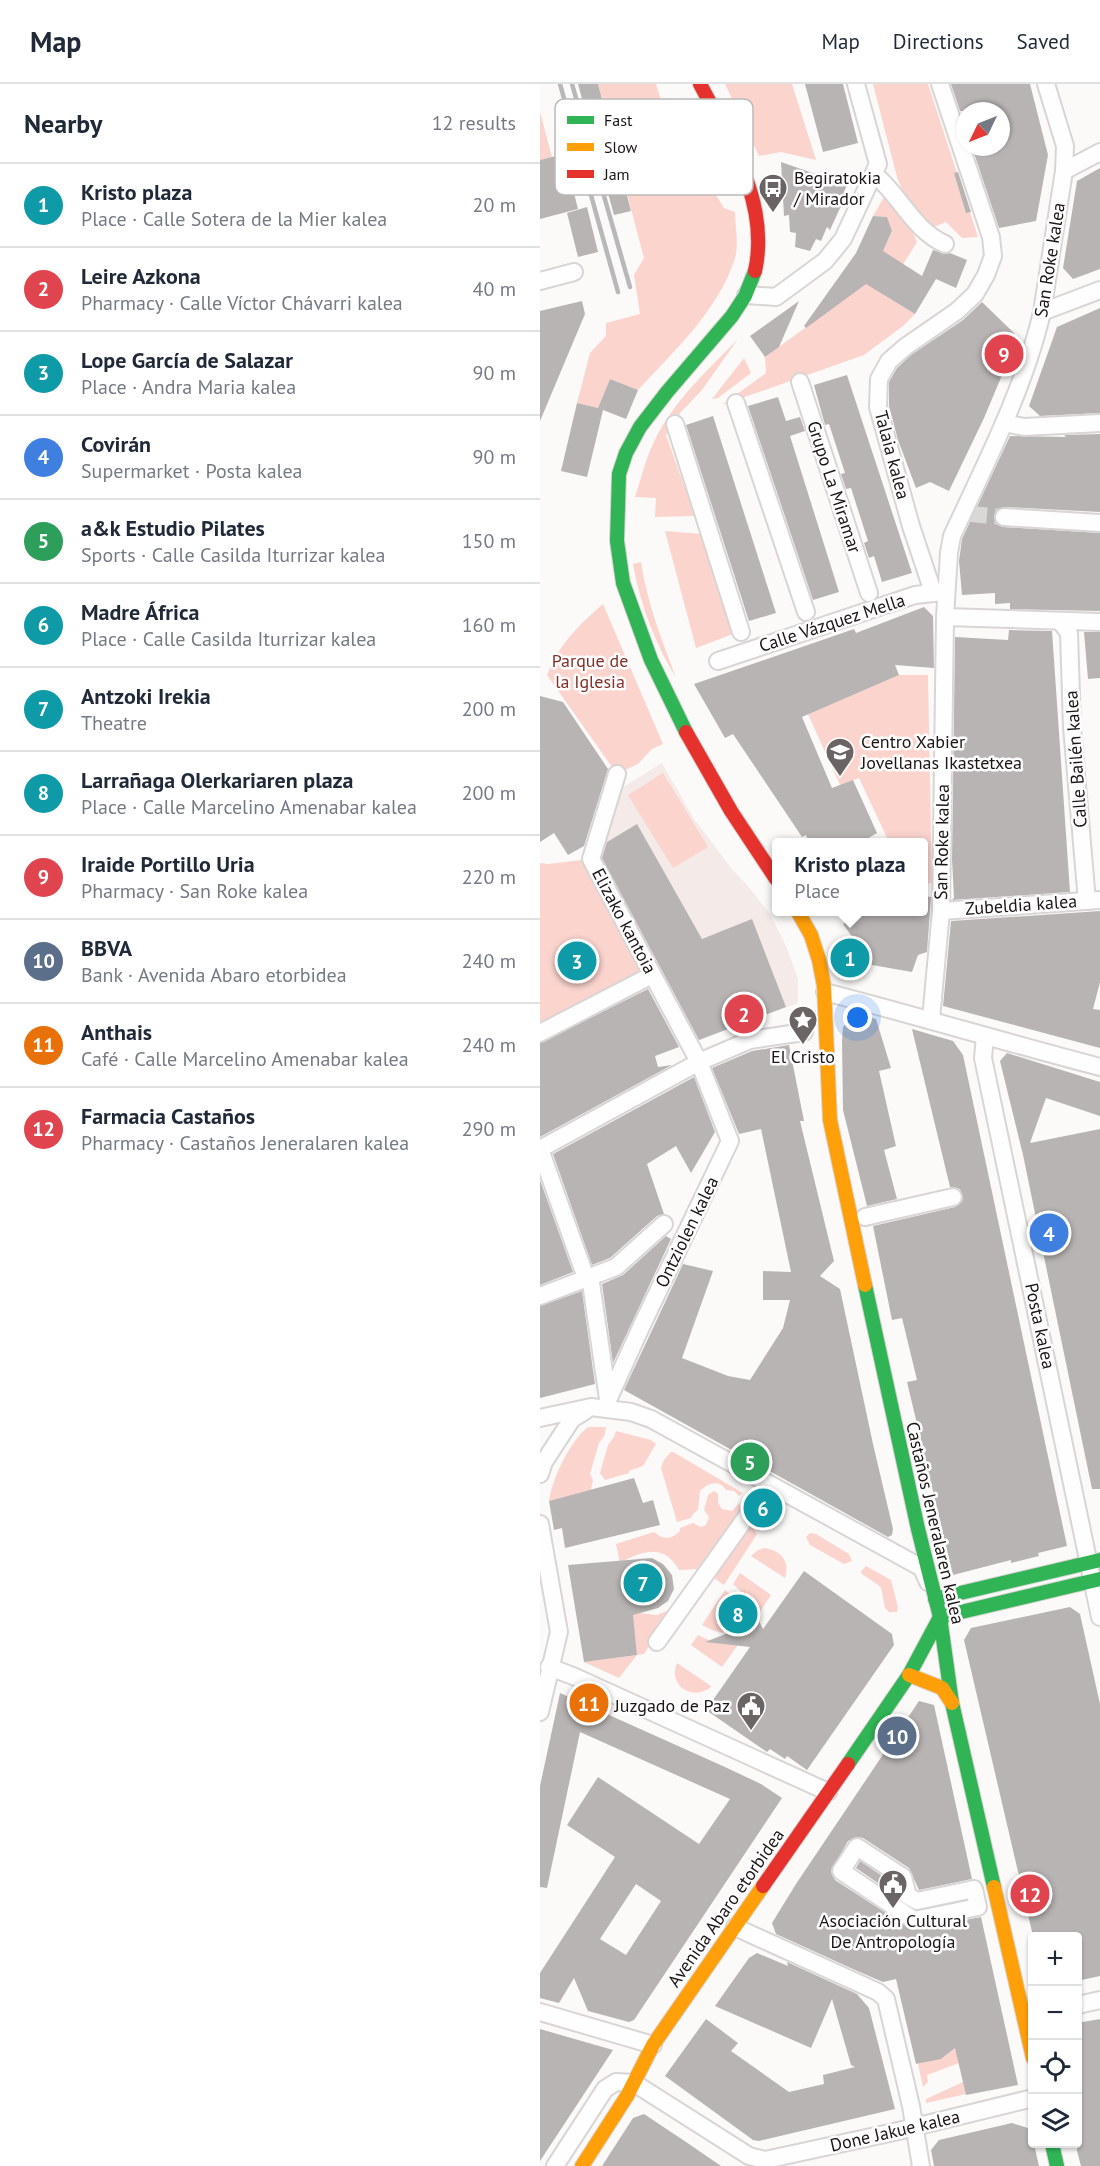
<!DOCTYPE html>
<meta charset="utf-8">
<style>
:root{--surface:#fff;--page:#f6f6f7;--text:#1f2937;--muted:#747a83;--line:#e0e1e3;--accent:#2563eb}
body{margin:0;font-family:"PT Sans",sans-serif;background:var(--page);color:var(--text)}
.controls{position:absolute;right:18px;bottom:18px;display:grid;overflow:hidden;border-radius:6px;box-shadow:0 2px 4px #0004}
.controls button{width:54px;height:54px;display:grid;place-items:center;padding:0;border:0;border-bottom:2px solid var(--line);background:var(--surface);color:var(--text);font:30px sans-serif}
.compass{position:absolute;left:416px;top:18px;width:54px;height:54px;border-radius:50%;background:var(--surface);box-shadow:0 2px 4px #0004;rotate:227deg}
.you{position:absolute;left:318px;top:934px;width:21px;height:21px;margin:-15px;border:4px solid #fff;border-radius:50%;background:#1a73e8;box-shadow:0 0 0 9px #1a73e833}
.badge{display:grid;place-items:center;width:39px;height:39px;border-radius:50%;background:var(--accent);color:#fff;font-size:20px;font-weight:700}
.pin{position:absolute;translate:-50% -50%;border:3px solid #fff;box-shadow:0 2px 6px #0006}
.popup{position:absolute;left:232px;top:754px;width:156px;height:78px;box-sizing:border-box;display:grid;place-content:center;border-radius:6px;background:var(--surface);filter:drop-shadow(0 2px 4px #0005);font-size:20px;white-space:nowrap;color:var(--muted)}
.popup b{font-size:22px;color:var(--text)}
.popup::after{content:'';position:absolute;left:50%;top:100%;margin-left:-12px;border:12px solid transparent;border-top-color:var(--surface)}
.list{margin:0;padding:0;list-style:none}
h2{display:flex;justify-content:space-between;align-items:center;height:78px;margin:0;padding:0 24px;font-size:26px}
h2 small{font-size:20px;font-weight:400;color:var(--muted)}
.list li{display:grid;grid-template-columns:39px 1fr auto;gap:18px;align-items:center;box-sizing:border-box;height:84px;padding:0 24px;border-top:2px solid var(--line)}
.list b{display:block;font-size:22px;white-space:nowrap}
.list p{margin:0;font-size:20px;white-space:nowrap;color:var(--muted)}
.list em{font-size:20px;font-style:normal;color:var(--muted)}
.icon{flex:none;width:33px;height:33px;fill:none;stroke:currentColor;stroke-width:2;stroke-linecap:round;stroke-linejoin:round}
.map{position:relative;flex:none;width:560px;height:2082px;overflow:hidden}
header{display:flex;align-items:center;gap:36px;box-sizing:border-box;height:84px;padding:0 30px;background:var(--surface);border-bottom:2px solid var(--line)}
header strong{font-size:28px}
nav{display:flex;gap:33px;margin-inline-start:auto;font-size:21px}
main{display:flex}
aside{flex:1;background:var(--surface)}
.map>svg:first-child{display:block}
.built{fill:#f4eae8}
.green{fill:#fbd4ce}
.building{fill:#b8b4b3;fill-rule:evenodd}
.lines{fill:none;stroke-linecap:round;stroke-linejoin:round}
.street-tunnel{stroke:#dad8d7;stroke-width:16;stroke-dasharray:16 8;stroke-linecap:butt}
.street-casing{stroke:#d9d5d4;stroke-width:20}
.fast-casing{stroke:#d9d5d4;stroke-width:16}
.slow-casing{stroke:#d9d5d4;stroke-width:16}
.jam-casing{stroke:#d9d5d4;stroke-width:16}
.street{stroke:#fffefe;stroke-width:16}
.fast{stroke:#30b455;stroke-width:14}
.slow{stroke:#ff9f0a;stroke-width:14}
.jam{stroke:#e5322d;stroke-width:14}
.rail{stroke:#b8b8b8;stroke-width:4.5}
.labels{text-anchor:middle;stroke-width:5;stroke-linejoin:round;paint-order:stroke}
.poi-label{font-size:18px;fill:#1b1514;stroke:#fff;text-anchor:start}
.street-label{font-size:18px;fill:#1b1514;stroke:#fff}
.park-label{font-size:18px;fill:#832f27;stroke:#fff}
.key{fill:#fff;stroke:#bbb9b8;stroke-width:1.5}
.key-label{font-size:16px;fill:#1b1514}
</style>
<header>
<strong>Map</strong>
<nav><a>Map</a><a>Directions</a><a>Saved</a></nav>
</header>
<main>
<aside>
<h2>Nearby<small>12 results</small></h2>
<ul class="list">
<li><span class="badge" style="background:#0f9aa8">1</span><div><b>Kristo plaza</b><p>Place · Calle Sotera de la Mier kalea</p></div><em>20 m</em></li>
<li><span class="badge" style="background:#e0444e">2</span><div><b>Leire Azkona</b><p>Pharmacy · Calle Víctor Chávarri kalea</p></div><em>40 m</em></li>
<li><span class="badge" style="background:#0f9aa8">3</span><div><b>Lope García de Salazar</b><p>Place · Andra Maria kalea</p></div><em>90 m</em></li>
<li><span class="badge" style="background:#3f7fe0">4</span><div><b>Covirán</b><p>Supermarket · Posta kalea</p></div><em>90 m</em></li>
<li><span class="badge" style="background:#2e9e5b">5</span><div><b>a&amp;k Estudio Pilates</b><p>Sports · Calle Casilda Iturrizar kalea</p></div><em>150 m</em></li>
<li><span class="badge" style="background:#0f9aa8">6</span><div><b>Madre África</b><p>Place · Calle Casilda Iturrizar kalea</p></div><em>160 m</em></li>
<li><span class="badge" style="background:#0f9aa8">7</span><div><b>Antzoki Irekia</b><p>Theatre</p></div><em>200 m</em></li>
<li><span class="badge" style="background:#0f9aa8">8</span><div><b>Larrañaga Olerkariaren plaza</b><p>Place · Calle Marcelino Amenabar kalea</p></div><em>200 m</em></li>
<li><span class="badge" style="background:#e0444e">9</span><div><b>Iraide Portillo Uria</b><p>Pharmacy · San Roke kalea</p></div><em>220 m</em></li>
<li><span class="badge" style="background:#5c6f8a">10</span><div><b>BBVA</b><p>Bank · Avenida Abaro etorbidea</p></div><em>240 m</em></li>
<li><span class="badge" style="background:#e8710a">11</span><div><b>Anthais</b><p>Café · Calle Marcelino Amenabar kalea</p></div><em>240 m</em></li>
<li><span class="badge" style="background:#e0444e">12</span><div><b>Farmacia Castaños</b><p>Pharmacy · Castaños Jeneralaren kalea</p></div><em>290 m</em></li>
</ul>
</aside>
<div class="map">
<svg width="560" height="2082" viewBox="0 0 560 2082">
<rect width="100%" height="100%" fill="#fcfaf9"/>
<path class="built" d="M122 679 154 735 192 785 207 801 230 830 246 862 258 895V919L159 956 56 765 77 707Z"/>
<g class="green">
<path d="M58 0H116L129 43 147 65 184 124 195 128C195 141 199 161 195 174 179 226 134 267 98 306L70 295 58 324 37 319 50 269 66 252V239L100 230 94 191 104 174Z"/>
<path d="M185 0H252L276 76 241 68 219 72Z"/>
<path d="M333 0H388L438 153 422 154 406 138 392 144 364 111 357 93Z"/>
<path d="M0 28 12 73 0 76Z"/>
<path d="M344 113 371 144 377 158 344 211 375 230 363 242 324 271 182 321 226 289 225 273 269 241 334 185 352 148 347 133 333 132Z"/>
<path d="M198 255 162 306 140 329 126 351 155 432 115 433 116 414 95 413C101 396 105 376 113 360 132 318 167 287 198 255Z"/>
<path d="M204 274 211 289 178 314 172 315Z"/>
<path d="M125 447 162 450 193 550 156 564Z"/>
<path d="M101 478C107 519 122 556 136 594 115 559 100 520 93 480Z"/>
<path d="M63 520 123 660 112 665 98 680 77 690 7 591C20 559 38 542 63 520Z"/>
<path d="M359 591H388L392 799 384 800 383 758H349L319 694 300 701 268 630Z"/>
<path d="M123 689 168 763 133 784 88 711Z"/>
<path d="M51 775 110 887 0 942V779L8 780Z"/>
<path d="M48 1343H66L65 1351 59 1359 50 1390 53 1396 51 1406 9 1417C12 1395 30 1357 48 1343Z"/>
<path d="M76 1347 111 1356 116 1360 103 1382 89 1387V1389L65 1396 60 1389 68 1361 74 1353Z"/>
<path d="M131 1368H133L203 1409 199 1412 194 1407 186 1406C179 1395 168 1399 160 1407L158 1426 154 1429 151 1434 137 1438 121 1384 124 1376Z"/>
<path d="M174 1407 178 1410V1419L182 1425 192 1427 199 1419 202 1425 161 1485 139 1486C124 1459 102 1467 80 1479L76 1460 114 1448C124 1456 131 1456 140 1447V1444L153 1439 161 1443 166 1441 169 1433 164 1426 168 1411Z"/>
<path d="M213 1433 217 1436 213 1444 217 1450 184 1501 171 1492 178 1482 182 1484 187 1476 184 1473 189 1466 192 1468 198 1460 196 1458 201 1449 205 1451 209 1446 206 1443Z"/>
<path d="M270 1449 276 1450 309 1470 312 1477 304 1480 270 1461 266 1453Z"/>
<path d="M225 1464C242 1467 250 1478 245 1494L211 1472 218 1466Z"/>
<path d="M326 1482 351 1496 358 1523 357 1528H349L345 1524 341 1503 322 1490 321 1487Z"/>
<path d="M200 1489 231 1511 214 1537 207 1513 193 1500Z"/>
<path d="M185 1506C197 1517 204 1525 201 1541 186 1553 177 1549 162 1541Z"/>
<path d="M129 1526 131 1529 104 1570 97 1571 79 1594 44 1578 97 1571 95 1552 89 1528 117 1531Z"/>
<path d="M158 1551 175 1559 200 1558 182 1583 151 1561Z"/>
<path d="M137 1579 171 1602 170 1604C151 1617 128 1601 137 1579Z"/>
<path d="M416 1963 419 1979 387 1991 388 1998 383 2003 378 1980 404 1973Z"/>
<path d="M423 1998 426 2010 386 2019V2015Z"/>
</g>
<g class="building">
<path d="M38 0H58L91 127 74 131Z"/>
<path d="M265 0H303L318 59 283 68Z"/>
<path d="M411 0H490L508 71 496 137 459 144 432 63H461V27H420Z"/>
<path d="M24 70 38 125 0 135V76Z"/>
<path d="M241 78 307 101 304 108 306 111 290 146 287 143 281 157 276 155 270 167 255 163 256 149 250 148 249 131 244 132Z"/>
<path d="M560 84V185L533 195 523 184 537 97Z"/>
<path d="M418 88 431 128 426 129 414 89Z"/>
<path d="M47 123 58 168 38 173 27 129Z"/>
<path d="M333 132 347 133 352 147 343 167 382 192 393 166 405 170 410 169 427 176 416 204 396 195 375 230 326 200 266 244 264 242 316 169Z"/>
<path d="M42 217 45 230 0 337V227Z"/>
<path d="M259 217 239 263 225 273 210 252Z"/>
<path d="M442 218 475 250 465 284 444 334 409 407 390 398 376 404 358 356 349 322V298L357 284 371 271 423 236Z"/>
<path d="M560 224V329L500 332 489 322 517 243Z"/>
<path d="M307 291 372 489 342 498 334 472 329 474 324 459 328 457 311 404 306 405 301 390 305 389 289 340 285 341 274 301Z"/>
<path d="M70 295 98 306 86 335 63 326 47 393 21 387 37 319 58 324Z"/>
<path d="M238 313 246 337 260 333 265 347 250 352 299 508 273 516 208 322Z"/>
<path d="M173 332 236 529 209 537 146 341Z"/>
<path d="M560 350V428L465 423 456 427 454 433 458 441 463 443 560 449V527L470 525V519L455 520V509L422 511 419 477 422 455 470 352 526 353 524 351Z"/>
<path d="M384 523 393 532 394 584 355 581 359 591 262 633 292 704 313 696 337 749 320 759H269L266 751 262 753 193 650 185 654 154 600 314 545 316 549Z"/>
<path d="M469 546 512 547 530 808 412 816 414 814 412 775 415 553 468 556Z"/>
<path d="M544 548H560V594L548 595Z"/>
<path d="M0 612 23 618 68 685 44 762 28 771 14 749 0 758Z"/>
<path d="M97 740 162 855 212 835 246 923 159 956 62 774 67 758Z"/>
<path d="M384 812 391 813 387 868 378 871 372 888 332 881 303 840 319 828H384Z"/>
<path d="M560 827V898L553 925 560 926V964L403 922 411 837Z"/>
<path d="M108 905 139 963 115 972 118 983 132 981 0 1053V959Z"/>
<path d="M329 933 336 935 351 984 339 987 356 1062 344 1066 357 1115 327 1122 303 1026 302 957 303 943 308 937Z"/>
<path d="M372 945 413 957 423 971 527 1462 498 1469 499 1472 471 1479V1476L413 1491 367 1298 377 1296 362 1234 352 1236 333 1142 415 1123 423 1116 420 1105 410 1103Z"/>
<path d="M249 961 264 1037H260L294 1177 280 1192 300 1205 333 1360 353 1445 352 1451 348 1453 84 1306 143 1180 173 1187 142 1274 188 1292 210 1296 243 1244 250 1216H223V1187L251 1188 221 1045 199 1050 172 984 212 967Z"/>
<path d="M467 969 560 998V1032L506 1014 490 1059 560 1045V1405H552L483 1071 460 977Z"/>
<path d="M154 993 175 1048 151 1089 136 1062 107 1080 124 1130 117 1132 70 1174 52 1181 13 1070Z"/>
<path d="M0 1096 33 1188 0 1201Z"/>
<path d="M126 1152 131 1155 73 1279 62 1200 83 1191Z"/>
<path d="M42 1207 55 1300 0 1314V1222Z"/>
<path d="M94 1394 103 1419 113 1416 120 1441 25 1464 22 1444 14 1446 9 1417Z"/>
<path d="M112 1474 123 1480 132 1491 134 1505 128 1517 118 1524 93 1531 97 1571 44 1578 28 1481Z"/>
<path d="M264 1487 352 1550 354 1561 267 1686 247 1672 245 1675 230 1665 227 1668 166 1626 210 1563 165 1558 201 1544 204 1507 223 1545Z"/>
<path d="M530 1523 540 1530 560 1620V1892L537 1897V1852H493L424 1556 431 1544Z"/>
<path d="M20 1609 185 1683 221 1700 242 1714 94 1936 89 1938 48 1927 34 1894 19 1919 0 1914V1889L75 1773 27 1741 58 1693 159 1760 190 1715 40 1648 7 1804 0 1803V1702ZM96 1800 121 1817 86 1871 60 1855Z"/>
<path d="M379 1617 394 1621 432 1795 379 1806 369 1784 323 1754 317 1753 308 1757 291 1787 295 1796 372 1846 441 1833 478 2001 426 2011 415 1964 401 1975 376 1980 356 1895 343 1898 315 1886 236 1850 232 1839 256 1800Z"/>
<path d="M320 1777 354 1800 357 1812 316 1784Z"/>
<path d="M217 1869 248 1882 247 1878 317 1910 329 1924 355 2025 219 2057 213 2056 125 1992 166 1935 198 1959 191 1967 249 2008 284 2000 283 1991 315 1983 311 1981 292 1915 271 1964 175 1922 209 1874Z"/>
<path d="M560 1935V2082H541L537 2067V1939Z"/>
<path d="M0 1945 73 1966 0 2077Z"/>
<path d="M104 2030 146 2058 181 2082H62L93 2034Z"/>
<path d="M472 2039 491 2045 492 2060H494L499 2082H394L391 2066 399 2056Z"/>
</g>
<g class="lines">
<path class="street-tunnel" d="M431 430 464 433"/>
<g class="street-casing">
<g id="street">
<path d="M524 87 560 68"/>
<path d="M334 90C360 111 373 146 405 160"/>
<path d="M0 197 34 188"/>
<path d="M206 211 236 213 285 177 303 155 338 80 316 0"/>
<path d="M502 228 560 206"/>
<path d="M260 298 329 509"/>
<path d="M196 319 266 528"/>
<path d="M464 339 484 343 560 339"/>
<path d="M135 340 201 548"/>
<path d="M464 433 560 439"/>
<path d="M393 508 371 442 338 323 339 295 349 277 365 263 417 227 435 210 446 191 453 172 451 153 400 0"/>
<path d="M405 533 560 538"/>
<path d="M520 537 529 549 532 643 547 817"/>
<path d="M178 577 375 511 403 508"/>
<path d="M401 827 560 816"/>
<path d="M285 908C377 932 468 959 560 983"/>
<path d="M391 935 401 827 405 533 409 469 412 452C444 383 485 303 502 228L524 87 525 62 506 0"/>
<path d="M0 949 112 891"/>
<path d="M445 952 443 974 560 1533"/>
<path d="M0 1065 159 978 210 956 264 948"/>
<path d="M0 1065 46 1194"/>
<path d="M325 1133 413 1113"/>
<path d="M50 1192 68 1315"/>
<path d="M0 1212 76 1183 124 1140"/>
<path d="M68 1316 102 1241 190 1057 159 978 51 775 77 690"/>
<path d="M0 1334 51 1323 91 1328 111 1335 382 1484 388 1498"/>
<path d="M0 1390 4 1378 32 1335 45 1327"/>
<path d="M0 1440 19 1548 0 1628"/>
<path d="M117 1558 220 1414"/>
<path d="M9 1583 33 1592 288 1708"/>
<path d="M317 1763 363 1793 368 1812 377 1817 434 1805 438 1823 374 1836 301 1787Z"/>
<path d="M195 1843 338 1908 346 1915 371 2022 381 2082"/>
<path d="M538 1921 560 1916"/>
<path d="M0 1928 113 1961"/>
<path d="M15 2082 65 2005 76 1998 94 1999 209 2072 225 2076 354 2048 493 2014"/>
</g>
</g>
<g class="fast-casing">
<g id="fast">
<path d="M146 648 111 576 83 499 77 457 79 390 86 369 100 343 127 308 192 232 205 212 215 187"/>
<path d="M325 1201 378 1445 400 1533 412 1619 454 1803"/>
<path d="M395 1515 560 1476"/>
<path d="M400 1533 560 1495"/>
<path d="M308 1680 369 1591 400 1533"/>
<path d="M512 2060 517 2082"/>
</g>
</g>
<g class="slow-casing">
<g id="slow">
<path d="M258 828 271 851 279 876 284 902 290 1036 325 1201"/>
<path d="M369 1591 402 1604 412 1619"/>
<path d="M454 1803 493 1974"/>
<path d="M42 2082 87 2012 113 1961 223 1802"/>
</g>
</g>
<g class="jam-casing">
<g id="jam">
<path d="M160 0C190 57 230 120 215 187"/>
<path d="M146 648 191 727 236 795"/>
<path d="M223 1802 308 1680"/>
</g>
</g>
<use href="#street" class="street"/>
<use href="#fast" class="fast"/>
<use href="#slow" class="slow"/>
<use href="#jam" class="jam"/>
<g class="rail">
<path d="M20 0 78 208"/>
<path d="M32 0 90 203"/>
</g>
</g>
<defs>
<g id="bus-pin" transform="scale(1.5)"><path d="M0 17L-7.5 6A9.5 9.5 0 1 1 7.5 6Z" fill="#6a6564" stroke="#fff"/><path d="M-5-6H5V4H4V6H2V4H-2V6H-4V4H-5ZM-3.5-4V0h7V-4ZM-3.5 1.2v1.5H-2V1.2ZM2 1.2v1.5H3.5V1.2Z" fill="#fff"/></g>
<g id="university-pin" transform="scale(1.5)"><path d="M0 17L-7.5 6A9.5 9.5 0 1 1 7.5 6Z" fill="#6a6564" stroke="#fff"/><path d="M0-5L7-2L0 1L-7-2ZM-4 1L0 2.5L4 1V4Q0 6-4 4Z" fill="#fff"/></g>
<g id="sight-pin" transform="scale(1.5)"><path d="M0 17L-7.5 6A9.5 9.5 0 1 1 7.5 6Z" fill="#6a6564" stroke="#fff"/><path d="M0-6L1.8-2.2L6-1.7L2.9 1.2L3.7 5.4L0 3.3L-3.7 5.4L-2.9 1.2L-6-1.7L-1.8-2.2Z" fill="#fff"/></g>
<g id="civic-pin" transform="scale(1.5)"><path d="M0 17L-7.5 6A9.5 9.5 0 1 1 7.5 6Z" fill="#6a6564" stroke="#fff"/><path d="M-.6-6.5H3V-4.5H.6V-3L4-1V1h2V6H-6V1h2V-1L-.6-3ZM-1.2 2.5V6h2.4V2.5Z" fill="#fff"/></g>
</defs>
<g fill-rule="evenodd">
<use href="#bus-pin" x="233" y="104"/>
<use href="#university-pin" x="300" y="668"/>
<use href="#sight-pin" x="263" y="936"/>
<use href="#civic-pin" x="211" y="1622"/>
<use href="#civic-pin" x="353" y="1800"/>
</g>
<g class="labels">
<g class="poi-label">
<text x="254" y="100">Begiratokia<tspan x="254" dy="21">/ Mirador</tspan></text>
<text x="321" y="664">Centro Xabier<tspan x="321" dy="21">Jovellanas Ikastetxea</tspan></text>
<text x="263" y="979" text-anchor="middle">El Cristo</text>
<text x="190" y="1628" text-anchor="end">Juzgado de Paz</text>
<text x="353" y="1843" text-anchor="middle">Asociación Cultural<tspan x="353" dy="21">De Antropología</tspan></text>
</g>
<g class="street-label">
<text transform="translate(510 176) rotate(-81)" y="6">San Roke kalea</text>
<text transform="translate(352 371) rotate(75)" y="6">Talaia kalea</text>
<text transform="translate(294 403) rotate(72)" y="6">Grupo La Miramar</text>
<text transform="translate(292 539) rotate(-18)" y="6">Calle Vázquez Mella</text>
<text transform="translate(536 675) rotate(-94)" y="6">Calle Bailén kalea</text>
<text transform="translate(402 758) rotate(-89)" y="6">San Roke kalea</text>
<text transform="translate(481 821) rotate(-4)" y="6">Zubeldia kalea</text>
<text transform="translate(84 837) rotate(62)" y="6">Elizako kantoia</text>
<text transform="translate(147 1148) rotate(-64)" y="6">Ontziolen kalea</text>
<text transform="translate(500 1242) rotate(78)" y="6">Posta kalea</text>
<text transform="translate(395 1439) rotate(77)" y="6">Castaños Jeneralaren kalea</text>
<text transform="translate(186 1824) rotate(-55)" y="6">Avenida Abaro etorbidea</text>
<text transform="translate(355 2047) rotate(-13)" y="6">Done Jakue kalea</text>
</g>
<g class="park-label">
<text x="50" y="583">Parque de<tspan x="50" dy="21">la Iglesia</tspan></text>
</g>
</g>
<rect x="15" y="15" width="198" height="96" rx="9" class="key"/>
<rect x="27" y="32" width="27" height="8" fill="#30b455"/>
<rect x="27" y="59" width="27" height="8" fill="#ff9f0a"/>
<rect x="27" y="86" width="27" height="8" fill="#e5322d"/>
<g class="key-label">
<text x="64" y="42">Fast</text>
<text x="64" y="69">Slow</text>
<text x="64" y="96">Jam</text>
</g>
</svg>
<div class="controls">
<button>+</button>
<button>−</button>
<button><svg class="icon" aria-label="locate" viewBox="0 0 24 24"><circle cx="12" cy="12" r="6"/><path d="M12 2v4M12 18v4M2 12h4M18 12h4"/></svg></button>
<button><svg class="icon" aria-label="layers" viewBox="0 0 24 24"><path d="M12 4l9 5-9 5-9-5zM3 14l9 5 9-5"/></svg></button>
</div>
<svg class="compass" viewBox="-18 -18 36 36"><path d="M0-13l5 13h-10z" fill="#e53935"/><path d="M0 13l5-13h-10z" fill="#747a83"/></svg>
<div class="you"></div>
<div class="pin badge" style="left:310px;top:874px;background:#0f9aa8">1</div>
<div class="popup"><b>Kristo plaza</b>Place</div>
<div class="pin badge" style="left:204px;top:930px;background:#e0444e">2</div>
<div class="pin badge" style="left:37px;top:877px;background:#0f9aa8">3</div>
<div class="pin badge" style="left:509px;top:1149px;background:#3f7fe0">4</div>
<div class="pin badge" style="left:210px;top:1378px;background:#2e9e5b">5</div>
<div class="pin badge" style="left:223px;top:1424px;background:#0f9aa8">6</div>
<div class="pin badge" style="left:103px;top:1499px;background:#0f9aa8">7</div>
<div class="pin badge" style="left:198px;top:1530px;background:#0f9aa8">8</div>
<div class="pin badge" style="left:464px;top:270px;background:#e0444e">9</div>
<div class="pin badge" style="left:357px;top:1652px;background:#5c6f8a">10</div>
<div class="pin badge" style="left:49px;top:1619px;background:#e8710a">11</div>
<div class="pin badge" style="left:490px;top:1810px;background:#e0444e">12</div>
</div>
</main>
